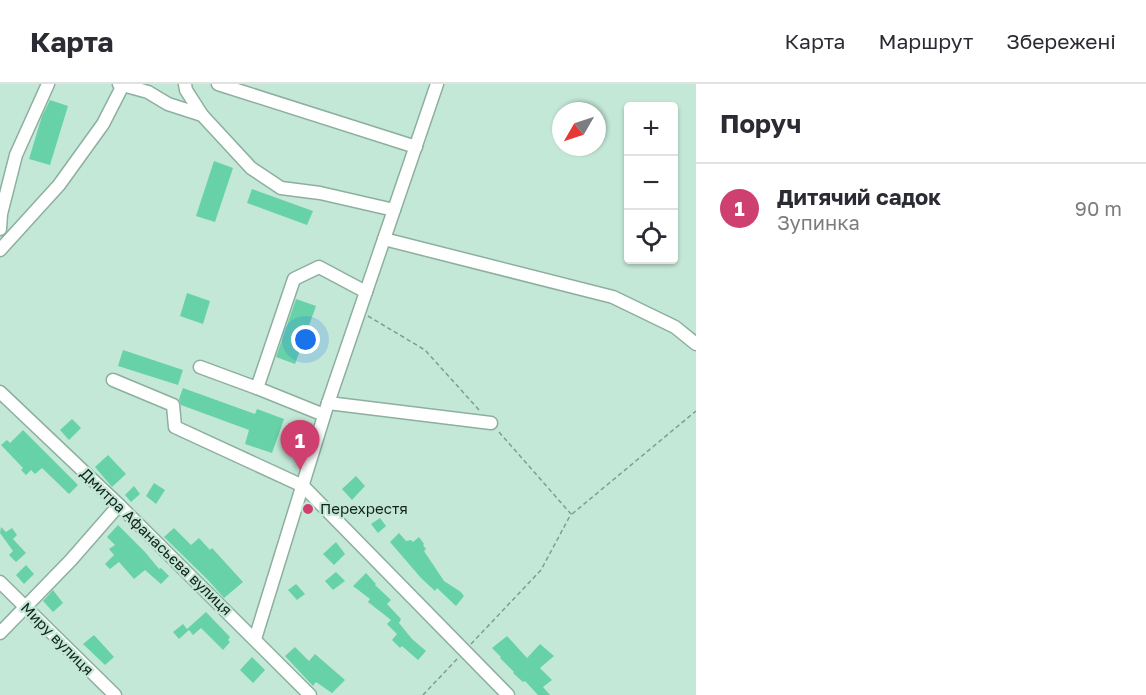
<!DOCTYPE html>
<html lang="uk">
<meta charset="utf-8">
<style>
:root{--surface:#fff;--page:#f2f2f3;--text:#2b2b33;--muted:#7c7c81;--line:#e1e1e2;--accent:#cd4070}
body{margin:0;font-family:"Golos Text",sans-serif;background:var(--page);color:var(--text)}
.controls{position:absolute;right:18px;top:18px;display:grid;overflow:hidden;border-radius:6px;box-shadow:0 2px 4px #0004}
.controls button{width:54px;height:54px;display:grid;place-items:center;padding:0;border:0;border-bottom:2px solid var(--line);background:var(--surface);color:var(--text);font:30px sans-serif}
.compass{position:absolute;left:552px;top:18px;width:54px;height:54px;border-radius:50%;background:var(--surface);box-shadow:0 2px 4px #0004;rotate:231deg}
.you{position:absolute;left:306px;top:256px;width:21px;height:21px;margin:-15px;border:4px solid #fff;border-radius:50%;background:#1a73e8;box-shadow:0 0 0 9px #1a73e833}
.badge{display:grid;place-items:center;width:39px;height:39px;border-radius:50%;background:var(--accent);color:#fff;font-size:20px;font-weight:700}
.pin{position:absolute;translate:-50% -50px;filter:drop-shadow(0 2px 3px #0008)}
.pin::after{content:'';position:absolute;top:32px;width:21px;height:18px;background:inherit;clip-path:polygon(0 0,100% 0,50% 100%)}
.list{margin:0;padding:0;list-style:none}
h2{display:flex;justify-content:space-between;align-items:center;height:78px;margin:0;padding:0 24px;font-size:26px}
h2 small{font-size:20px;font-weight:400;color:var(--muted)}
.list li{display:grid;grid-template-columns:39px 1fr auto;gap:18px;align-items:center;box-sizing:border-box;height:90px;padding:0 24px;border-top:2px solid var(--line)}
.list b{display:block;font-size:22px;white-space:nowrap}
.list p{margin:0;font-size:20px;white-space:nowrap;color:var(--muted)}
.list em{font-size:20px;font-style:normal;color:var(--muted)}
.icon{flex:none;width:33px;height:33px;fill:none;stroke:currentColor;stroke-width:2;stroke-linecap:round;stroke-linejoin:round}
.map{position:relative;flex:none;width:696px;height:611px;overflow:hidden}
header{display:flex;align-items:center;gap:36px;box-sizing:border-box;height:84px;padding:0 30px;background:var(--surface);border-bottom:2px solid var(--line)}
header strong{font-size:28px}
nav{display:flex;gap:33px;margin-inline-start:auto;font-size:21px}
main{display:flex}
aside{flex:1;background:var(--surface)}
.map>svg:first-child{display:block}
.building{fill:#67d1a8}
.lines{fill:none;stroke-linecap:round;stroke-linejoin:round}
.minor-casing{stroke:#8daf9f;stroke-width:15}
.path{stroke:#809c90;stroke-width:1.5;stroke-dasharray:4.5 3;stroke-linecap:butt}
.minor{stroke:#fff;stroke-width:12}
.poi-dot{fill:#cd4070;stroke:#c4e8d8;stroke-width:2}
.labels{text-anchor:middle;stroke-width:4.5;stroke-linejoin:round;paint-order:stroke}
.poi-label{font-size:15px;fill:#14221c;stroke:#c4e8d8;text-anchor:start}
.street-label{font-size:15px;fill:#14221c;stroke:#c4e8d8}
</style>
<header>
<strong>Карта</strong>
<nav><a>Карта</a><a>Маршрут</a><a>Збережені</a></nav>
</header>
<main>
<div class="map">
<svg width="696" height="611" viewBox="0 0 696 611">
<rect width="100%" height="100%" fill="#c4e8d8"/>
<g class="building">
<path d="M50 16 68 22 50 81 29 75 42 32Z"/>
<path d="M214 77 233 84 215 138 196 132Z"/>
<path d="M252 105 313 127 307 141 247 119Z"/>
<path d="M187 209 210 217 203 240 180 232Z"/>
<path d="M296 215 316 222 295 280 276 273Z"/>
<path d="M123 266 183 286 178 301 118 282Z"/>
<path d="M183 304 255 330 257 325 284 335 272 369 245 360 249 346 181 321 179 315Z"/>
<path d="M72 335 81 344 69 356 60 346Z"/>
<path d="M23 346 78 401 69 410 42 384 35 390 31 386 26 391 21 386 23 384 1 361 7 356 10 359Z"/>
<path d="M108 371 126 390 112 403 95 383Z"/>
<path d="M356 392 365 402 352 416 342 405Z"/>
<path d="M154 399 165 406 156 420 146 412Z"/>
<path d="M134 402 140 410 131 418 125 411Z"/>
<path d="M380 434 386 442 378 449 371 440Z"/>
<path d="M118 441 145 468 159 485 161 484 169 492 161 500 145 486 134 495 119 478 110 485 105 480 114 471 109 465 115 461 107 453Z"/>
<path d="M1 443 6 448 12 444 17 451 13 455 26 469 16 478 9 471 13 467 0 449Z"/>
<path d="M174 444 191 461 199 454 210 466 212 464 243 498 224 514 208 496 164 453Z"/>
<path d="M399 449 406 457 411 456 413 458 419 453 424 460 423 461 426 465 424 467 444 497 461 508 464 512 456 522 437 504 435 507 421 494 390 458Z"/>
<path d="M336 458 345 470 334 481 323 470Z"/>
<path d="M26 481 34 490 24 500 16 491Z"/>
<path d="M336 488 345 497 333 506 325 497Z"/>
<path d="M366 489 376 500 375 501 391 516 387 520 401 535 399 539 412 555 426 567 418 576 402 562 400 564 392 556 397 550 387 540 391 536 368 518 370 515 353 502Z"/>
<path d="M296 500 305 510 297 516 288 506Z"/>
<path d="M53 506 63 519 53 528 43 517Z"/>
<path d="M206 528 230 553 228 556 230 558 223 566 201 544 193 551 189 546 179 555 173 548 183 540 187 545Z"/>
<path d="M94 551 114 573 105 581 83 560Z"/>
<path d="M507 552 527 574 540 560 554 572 540 584 552 596 543 603 550 611H538L525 597 523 598 513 589 514 588 500 574 501 573 492 564Z"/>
<path d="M295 563 309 577 315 570 345 596 332 609 316 598 313 602 285 572Z"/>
<path d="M252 573 265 586 253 599 240 586Z"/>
</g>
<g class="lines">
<g class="minor-casing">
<g id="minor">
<path d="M119 0 148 8 168 20 202 31 251 84 281 104 320 109 394 126"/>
<path d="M185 0 186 6 202 31"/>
<path d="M218 0 416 63"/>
<path d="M0 145 1 130 16 71 48 0"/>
<path d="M384 155 613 213 675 243 696 260"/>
<path d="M0 166 59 101 103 40 123 1"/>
<path d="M200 283 257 304"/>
<path d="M113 296 173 321 175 343 303 402 508 611"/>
<path d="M0 308 119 421 310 611"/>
<path d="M328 319 491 339"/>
<path d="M324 331 257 304 294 195 319 183 366 208"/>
<path d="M0 498 115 611"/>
<path d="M0 549 71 476 119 421"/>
<path d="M255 555 328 319 437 0"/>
</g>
</g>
<g class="path">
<path d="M368 232 425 266 480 327"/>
<path d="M572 430 696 327"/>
<path d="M471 560 541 486 571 430 499 348"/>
<path d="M423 611 458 574"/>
</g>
<use href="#minor" class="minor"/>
</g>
<circle class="poi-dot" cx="308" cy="425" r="6"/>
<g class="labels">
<g class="poi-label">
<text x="320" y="430">Перехрестя</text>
</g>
<g class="street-label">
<text transform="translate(156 458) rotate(44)" y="5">Дмитра Афанасьєва вулиця</text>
<text transform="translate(57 555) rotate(45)" y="5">Миру вулиця</text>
</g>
</g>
</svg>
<div class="controls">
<button>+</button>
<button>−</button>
<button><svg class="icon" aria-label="locate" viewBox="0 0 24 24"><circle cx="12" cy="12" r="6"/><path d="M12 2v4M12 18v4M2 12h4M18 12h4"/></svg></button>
</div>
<svg class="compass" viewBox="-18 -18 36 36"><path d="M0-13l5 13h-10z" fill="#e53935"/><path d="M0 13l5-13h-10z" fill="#7c7c81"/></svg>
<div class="you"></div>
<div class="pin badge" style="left:300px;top:386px">1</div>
</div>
<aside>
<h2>Поруч<small></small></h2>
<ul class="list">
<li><span class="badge">1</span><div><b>Дитячий садок</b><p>Зупинка</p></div><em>90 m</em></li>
</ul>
</aside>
</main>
